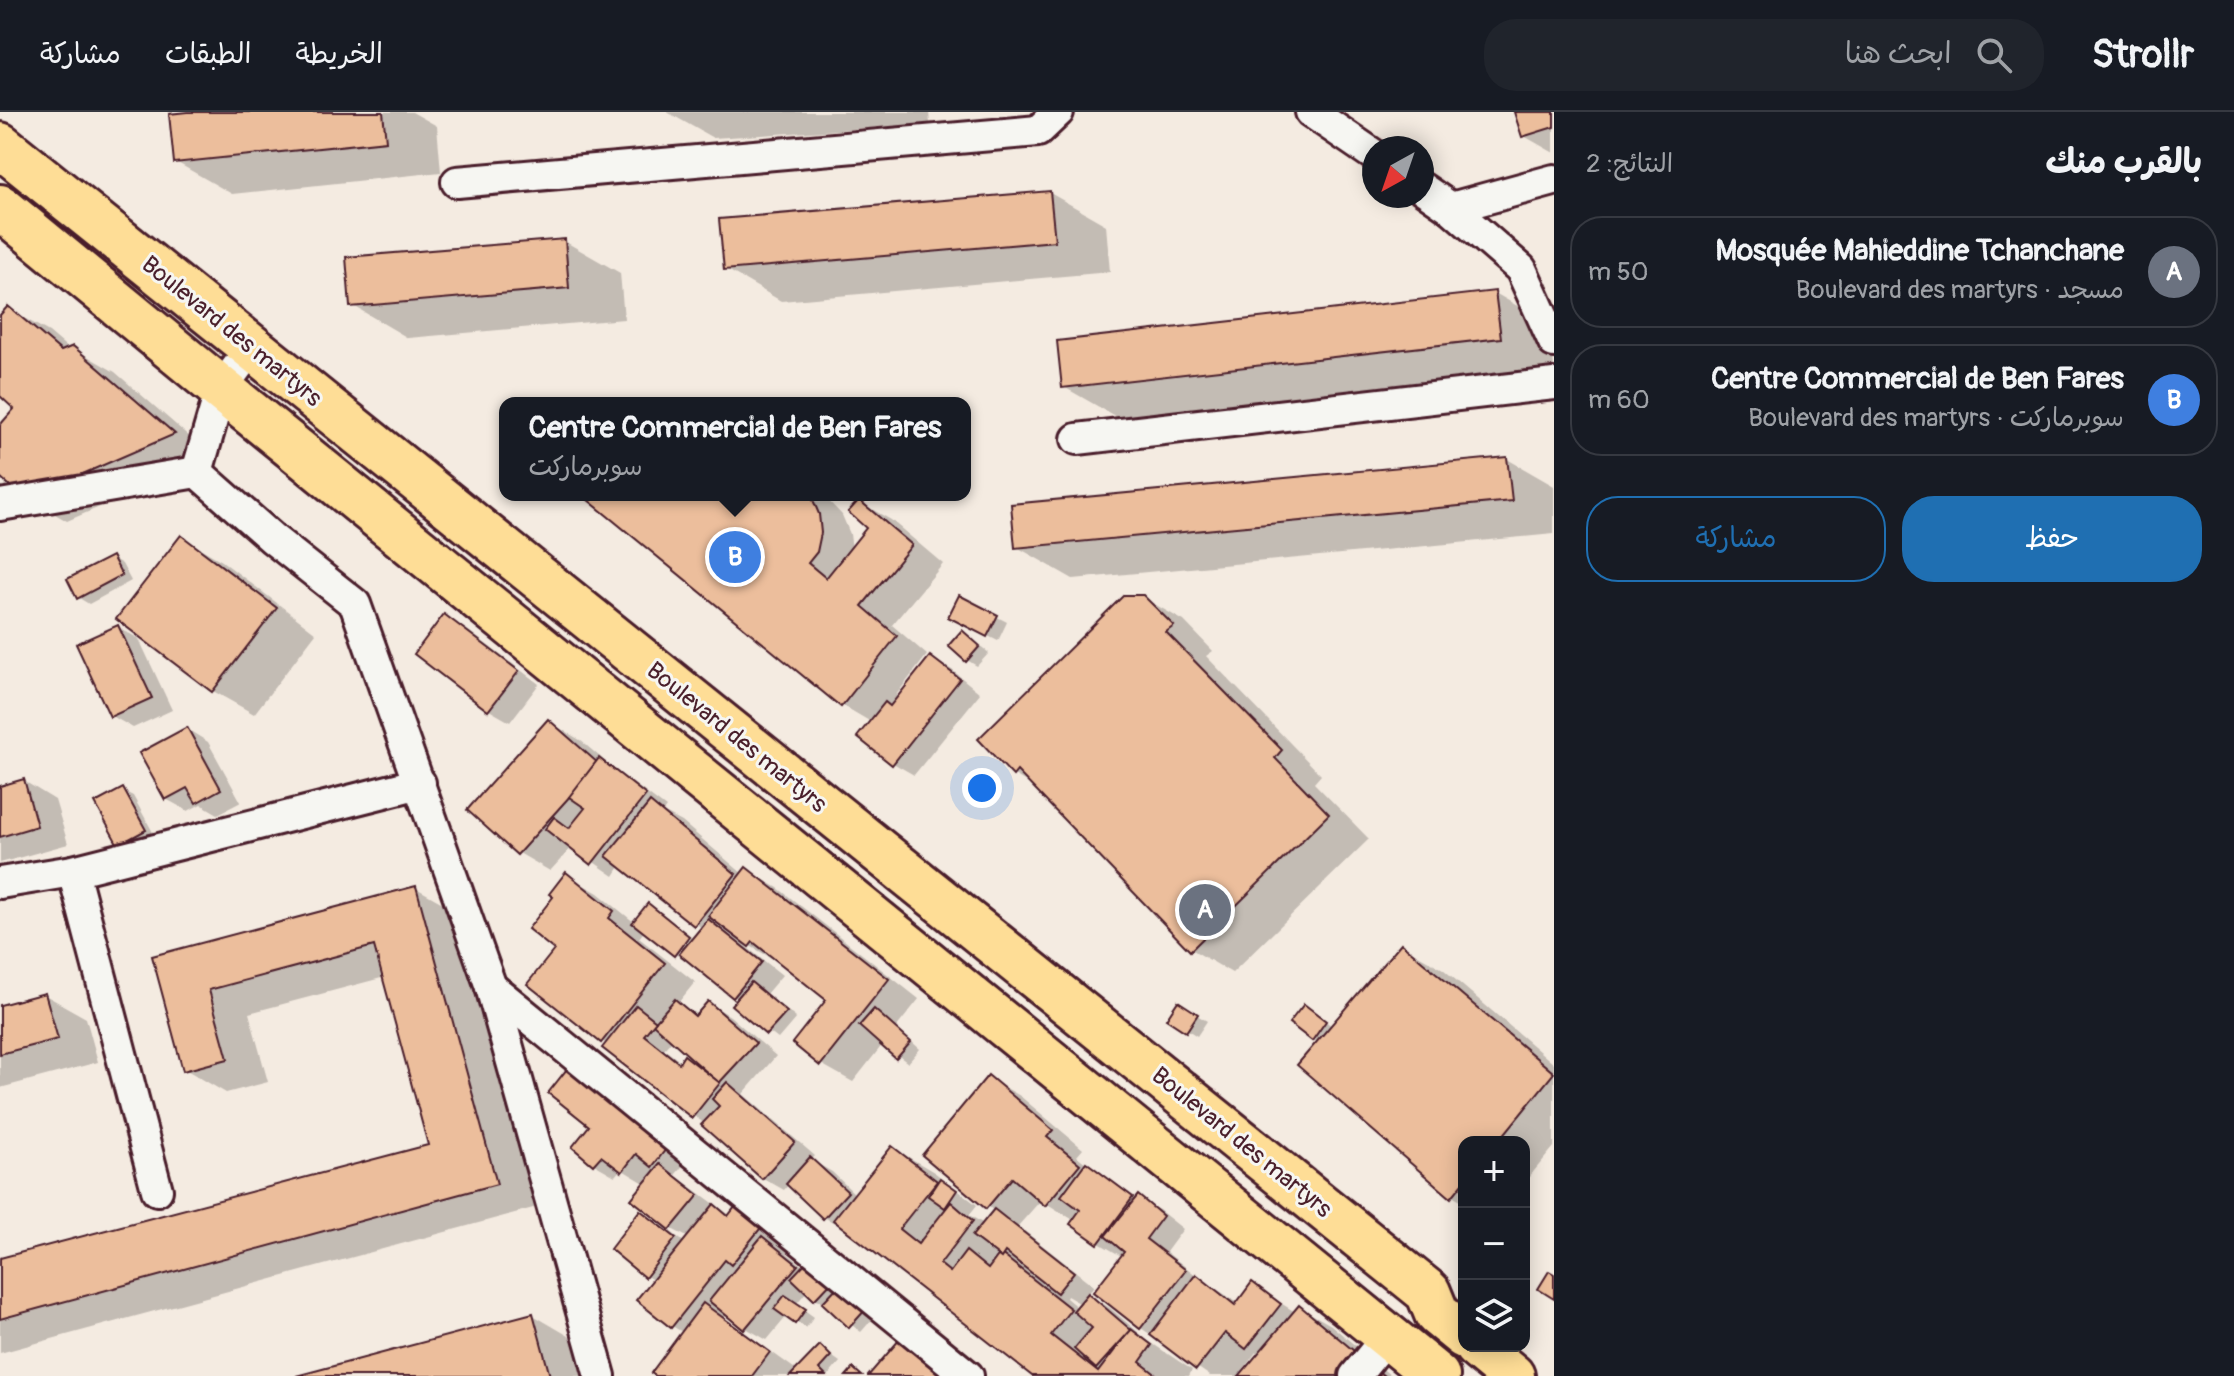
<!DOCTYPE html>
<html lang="ar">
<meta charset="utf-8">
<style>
:root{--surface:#171b24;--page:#20242c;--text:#f1f3f6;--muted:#9ea1a6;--line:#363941;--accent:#1f6fb2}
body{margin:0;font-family:Pangolin,"Playpen Sans Arabic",sans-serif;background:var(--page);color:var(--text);direction:rtl}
.controls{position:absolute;right:24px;bottom:24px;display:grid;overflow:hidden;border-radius:16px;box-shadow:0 4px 20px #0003}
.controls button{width:72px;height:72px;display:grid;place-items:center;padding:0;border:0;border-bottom:2px solid var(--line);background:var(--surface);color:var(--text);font:40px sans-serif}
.compass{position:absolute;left:1362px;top:24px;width:72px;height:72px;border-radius:50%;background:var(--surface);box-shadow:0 4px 20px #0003;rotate:220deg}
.you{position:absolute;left:982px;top:676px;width:28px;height:28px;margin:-20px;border:6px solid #fff;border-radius:50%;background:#1a73e8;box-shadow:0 0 0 12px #1a73e833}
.badge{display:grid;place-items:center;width:52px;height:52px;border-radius:50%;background:var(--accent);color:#fff;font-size:26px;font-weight:700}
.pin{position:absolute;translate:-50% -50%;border:4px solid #fff;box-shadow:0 2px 8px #0006}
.popup{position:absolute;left:499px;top:285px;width:472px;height:104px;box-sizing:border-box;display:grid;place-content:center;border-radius:16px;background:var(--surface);filter:drop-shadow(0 2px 6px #0005);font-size:26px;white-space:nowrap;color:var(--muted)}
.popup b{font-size:30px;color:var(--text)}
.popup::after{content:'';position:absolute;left:50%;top:100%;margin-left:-16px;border:16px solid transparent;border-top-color:var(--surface)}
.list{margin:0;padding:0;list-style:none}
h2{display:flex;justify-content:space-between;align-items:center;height:104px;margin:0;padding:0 32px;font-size:34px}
h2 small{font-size:26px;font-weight:400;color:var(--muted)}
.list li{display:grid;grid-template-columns:52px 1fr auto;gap:24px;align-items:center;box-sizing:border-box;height:112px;margin:0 16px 16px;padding:0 16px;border:2px solid var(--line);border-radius:32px}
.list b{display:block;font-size:30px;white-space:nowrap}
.list p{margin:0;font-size:26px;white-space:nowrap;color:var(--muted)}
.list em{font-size:26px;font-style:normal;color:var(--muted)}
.actions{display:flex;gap:16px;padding:24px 32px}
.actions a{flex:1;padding:18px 0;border:2px solid var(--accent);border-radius:32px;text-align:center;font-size:28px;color:var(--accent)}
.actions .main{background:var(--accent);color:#fff}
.icon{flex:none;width:44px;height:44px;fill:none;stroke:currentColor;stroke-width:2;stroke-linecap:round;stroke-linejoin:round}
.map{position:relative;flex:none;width:1554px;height:1264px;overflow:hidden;direction:ltr}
header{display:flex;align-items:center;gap:48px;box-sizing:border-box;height:112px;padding:0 40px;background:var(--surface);border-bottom:2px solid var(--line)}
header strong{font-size:38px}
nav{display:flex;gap:44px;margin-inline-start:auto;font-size:28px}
.search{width:560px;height:72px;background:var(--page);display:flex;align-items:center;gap:20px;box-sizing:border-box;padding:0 28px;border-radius:32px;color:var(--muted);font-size:30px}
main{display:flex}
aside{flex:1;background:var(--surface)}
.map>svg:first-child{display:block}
.shadow{fill:#0003;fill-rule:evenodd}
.building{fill:#ecbe9c;stroke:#4a1f2b;stroke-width:2}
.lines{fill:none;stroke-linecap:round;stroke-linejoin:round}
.minor-casing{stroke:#4a1f2b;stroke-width:36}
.trunk-casing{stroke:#4a1f2b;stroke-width:50}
.minor{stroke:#f6f6f2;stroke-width:30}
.trunk{stroke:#fedd96;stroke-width:44}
.labels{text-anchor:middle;stroke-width:6;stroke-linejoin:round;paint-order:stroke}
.street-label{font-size:24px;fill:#4a1f2b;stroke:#f6f6f2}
</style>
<header>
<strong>Strollr</strong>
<div class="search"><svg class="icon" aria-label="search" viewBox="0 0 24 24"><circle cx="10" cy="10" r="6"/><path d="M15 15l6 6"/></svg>ابحث هنا</div>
<nav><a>الخريطة</a><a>الطبقات</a><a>مشاركة</a></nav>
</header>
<main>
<aside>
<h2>بالقرب منك<small>النتائج: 2</small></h2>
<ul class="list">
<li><span class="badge" style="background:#6b7280">A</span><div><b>Mosquée Mahieddine Tchanchane</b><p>مسجد · Boulevard des martyrs</p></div><em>50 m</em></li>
<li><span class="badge" style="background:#3f7fe0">B</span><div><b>Centre Commercial de Ben Fares</b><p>سوبرماركت · Boulevard des martyrs</p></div><em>60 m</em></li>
</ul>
<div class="actions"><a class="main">حفظ</a><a>مشاركة</a></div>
</aside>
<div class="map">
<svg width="1554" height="1264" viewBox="0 0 1554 1264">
<rect width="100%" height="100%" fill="#f4ebe1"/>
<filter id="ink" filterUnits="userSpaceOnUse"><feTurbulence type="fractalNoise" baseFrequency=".0125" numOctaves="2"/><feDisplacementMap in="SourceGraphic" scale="16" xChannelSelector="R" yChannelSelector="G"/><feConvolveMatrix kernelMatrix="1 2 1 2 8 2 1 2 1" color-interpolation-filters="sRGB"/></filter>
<g filter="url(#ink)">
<g class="shadow">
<path d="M207 0H412L437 14 441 60 232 82 176 50Z"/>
<path d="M667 0H929L930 12 713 26Z"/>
<path d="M1516 0H1554V41L1524 24Z"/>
<path d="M1050 81 1106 113 1110 160 781 189 726 157Z"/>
<path d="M564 129 620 161 624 207 408 226 352 193Z"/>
<path d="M1495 181 1550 213 1554 257 1120 307 1064 275Z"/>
<path d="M8 197 49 220 70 238 73 236 115 260 214 346 67 409 26 385 0 363V316L17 297 0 282V206Z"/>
<path d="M1507 347 1554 374V422L1073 467 1017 435Z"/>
<path d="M585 383H823L842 403 850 422 852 438 869 416 859 390 891 408 943 452 892 513 927 543 896 583 899 586 931 546 952 558 980 581 914 663 893 651 871 610 842 593Z"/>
<path d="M181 425 222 449 316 521 254 602 213 579Z"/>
<path d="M112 446 122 452 131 469 89 492 79 486Z"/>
<path d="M1142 485 1184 509 1213 539 1206 544 1321 663 1314 671 1369 727 1232 861 1191 837 1035 675 1014 663Z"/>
<path d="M960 486 1007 510 998 529 960 510Z"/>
<path d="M445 505 466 517 539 572 510 610 489 598 417 542Z"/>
<path d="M118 515 139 527 172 598 133 616 112 604Z"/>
<path d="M963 520 989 541 977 554 967 548Z"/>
<path d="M549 610 580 628 613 656 666 696 663 700 682 710 743 762 747 758 778 776 919 887 896 916 920 937 908 951 883 932 853 970 821 952 829 888 782 852 745 831 744 833 782 863 766 882 796 906 778 927 734 893 739 887 686 846 685 848 675 842 645 818 639 826 695 870 678 891 698 903 709 891 730 904 776 944 743 982 815 1044 811 1048 832 1060 856 1083 893 1036 934 1060 977 1093 969 1103 984 1112 994 1099 925 1043 989 966 1020 984 1083 1037 1077 1044 1091 1055 1137 1087 1159 1098 1183 1117 1166 1140 1201 1167 1238 1191 1252 1173 1295 1200 1299 1195 1331 1213 1391 1264H1210L1141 1216 1123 1145 1099 1131 1075 1109 1041 1088 1018 1114 1094 1174 1087 1182 1110 1196 1147 1228 1192 1258 1189 1264H1035L845 1117 824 1105 789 1072 784 1078 763 1066 705 1012 604 936 607 932 602 929 556 837V785L566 763 598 781 635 811 649 794 694 828 703 817 621 753 614 764 572 735 550 759 519 741 470 698ZM673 927 703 957 685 946 682 951 664 937ZM1067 1184 1081 1192 1078 1196 1066 1186ZM1256 1240 1260 1243 1245 1261 1242 1259Z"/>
<path d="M187 617 208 630 241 690 218 702 201 692 188 699 166 687Z"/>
<path d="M24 669 55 688 68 732 0 751V676Z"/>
<path d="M123 679 133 684 155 724 120 732Z"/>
<path d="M416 776 457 799 537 1095 0 1241V1148L430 1035 385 865 249 901 268 970 226 981 185 957 155 845Z"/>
<path d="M1402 834 1443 857 1554 952V1035L1524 1071V1030H1464V1091L1452 1084 1319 931 1313 927 1314 900 1333 915Z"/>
<path d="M45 883 86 906 98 950 0 976V895Z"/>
<path d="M1178 892 1207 909 1197 924 1169 906Z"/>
<path d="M568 960 589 972 686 1050 675 1063 731 1104 798 1126 787 1141 804 1155 811 1147 875 1204 861 1220 807 1179 796 1192 814 1205 806 1216 787 1204 767 1228 744 1215 728 1202 724 1206 798 1259 820 1236 840 1250 828 1264H659L684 1221 672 1214 655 1169 646 1164 640 1101 666 1116 685 1131 689 1126 668 1115 646 1072 621 1057 615 1064 594 1052 592 1014Z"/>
<path d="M533 1203 574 1227 584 1264H304Z"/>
</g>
<g class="building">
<path d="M187 0H383L386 29 174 51 169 2Z"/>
<path d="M1514 0H1554V15L1522 25Z"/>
<path d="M1050 79 1055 129 724 158 719 107Z"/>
<path d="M565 127 569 176 350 195 346 145Z"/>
<path d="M1495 179 1501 226 1062 276 1057 229Z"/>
<path d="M8 194 61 239 73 234 175 322 25 387 0 365V313L14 297 0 284V203Z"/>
<path d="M1507 345 1512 389 1015 436 1011 392Z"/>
<path d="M582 383H811L819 402 821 421 817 440 808 451 826 466 866 416 848 400 859 388 912 433 862 494 897 524 841 595Z"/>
<path d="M181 423 277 496 212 580 116 507Z"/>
<path d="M112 444 122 463 77 487 67 467Z"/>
<path d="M959 483 998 503 987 525 948 505Z"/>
<path d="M1124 483H1143L1174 514 1166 520 1282 638 1275 646 1329 702 1190 839 1017 659 1013 664 978 627Z"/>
<path d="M444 502 519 559 488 599 414 542Z"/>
<path d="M118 513 152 586 110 605 76 532Z"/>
<path d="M962 518 980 534 966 550 948 534Z"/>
<path d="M930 544 960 567 892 653 857 625 885 590 890 594Z"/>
<path d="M548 607 599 652 517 743 467 698Z"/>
<path d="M187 615 221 677 196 691 187 676 165 688 139 641Z"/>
<path d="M599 646 646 683 591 753 545 717 554 705 569 716 585 696 569 685Z"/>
<path d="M24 667 37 714 0 725V674Z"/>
<path d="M123 676 146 718 118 733 95 691Z"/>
<path d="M650 690 736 762 694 814 606 744Z"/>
<path d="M746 755 889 867 820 954 792 931 826 888 753 830 749 835 708 804Z"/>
<path d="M566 760 614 799 609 806 665 851 601 931 527 872 554 838 528 817 553 785 549 782Z"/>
<path d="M416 774 497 1072 0 1207V1146L428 1033 374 834 209 878 228 947 183 959 152 844Z"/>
<path d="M648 791 689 824 674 844 632 811Z"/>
<path d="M708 807 762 850 733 886 679 842Z"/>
<path d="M1401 831 1554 961 1498 1030H1464V1070L1451 1086 1297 953Z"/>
<path d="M751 870 787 900 766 923 731 893Z"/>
<path d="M45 881 58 927 0 942V893Z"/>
<path d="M675 887 695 904 708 889 756 931 719 971 653 912Z"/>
<path d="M1178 889 1198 902 1186 920 1166 907Z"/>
<path d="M1304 892 1326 909 1312 929 1289 911Z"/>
<path d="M636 893 656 909 644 923 679 951 684 943 720 971 692 1006 602 936Z"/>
<path d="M874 897 911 930 896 947 859 914Z"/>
<path d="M567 957 666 1037 652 1055 636 1042 622 1060 601 1044 593 1053 572 1035 589 1014 548 981Z"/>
<path d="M988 963 1053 1018 1047 1025 1080 1052 1045 1094 1012 1066 986 1097 922 1043Z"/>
<path d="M727 970 795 1030 762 1067 701 1013 719 994 712 987Z"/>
<path d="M892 1034 937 1069 899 1117 918 1132 951 1090 973 1109 940 1152 950 1160 966 1139 988 1157 1000 1141 1071 1197 1051 1223 1098 1260 1131 1217 1152 1233 1140 1250 1158 1264H1032L833 1108Z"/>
<path d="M810 1045 848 1080 823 1107 786 1072Z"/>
<path d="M1086 1050 1133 1085 1098 1132 1070 1112 1080 1098 1061 1084Z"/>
<path d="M660 1052 699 1083 670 1118 631 1087Z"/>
<path d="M940 1066 957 1078 945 1096 928 1084Z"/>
<path d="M1138 1083 1163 1104 1146 1127 1186 1158 1140 1217 1093 1180 1124 1140 1105 1124Z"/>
<path d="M742 1086 768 1107 731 1153 725 1148 671 1216 636 1188 714 1092 728 1104Z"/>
<path d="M994 1097 1074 1160 1057 1181 1005 1140 1001 1146 972 1124Z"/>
<path d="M640 1098 676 1126 645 1166 610 1137Z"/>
<path d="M762 1124 798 1153 744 1218 709 1189Z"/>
<path d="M811 1145 834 1167 814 1188 791 1166Z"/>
<path d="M1549 1159 1554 1162V1187L1538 1177Z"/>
<path d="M1196 1162 1235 1193 1252 1170 1281 1192 1246 1237 1225 1221 1196 1258 1150 1223Z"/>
<path d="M839 1173 866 1197 849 1216 822 1191Z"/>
<path d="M1088 1181 1131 1218 1096 1257 1074 1237 1092 1216 1073 1199Z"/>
<path d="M785 1183 806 1197 795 1212 774 1197Z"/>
<path d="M703 1191 770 1240 752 1264H656L651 1261Z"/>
<path d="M1299 1193 1384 1264H1239Z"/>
<path d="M533 1201 550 1264H296Z"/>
<path d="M906 1220 947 1264H868Z"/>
<path d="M820 1233 831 1244 819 1257 826 1264H790Z"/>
<path d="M853 1256 862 1264H846Z"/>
</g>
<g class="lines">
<g class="minor-casing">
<g id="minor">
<path d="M1311 0 1374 43"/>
<path d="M457 70 1038 19 1058 0"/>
<path d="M1422 76 1451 96 1521 157 1554 230"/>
<path d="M1451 96 1554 68"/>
<path d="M1077 327 1554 272"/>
<path d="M197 360 273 427 355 492 491 875 600 1264"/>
<path d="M197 360 221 277 252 235"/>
<path d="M0 393 197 360"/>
<path d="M73 759 157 1078"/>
<path d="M0 771 73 759 420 671"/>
<path d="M491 875 968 1264"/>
<path d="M1355 1264 1388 1224"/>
</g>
</g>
<g class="trunk-casing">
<g id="trunk">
<path d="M0 33 1428 1180 1437 1202 1464 1224"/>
<path d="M0 95 221 277 1437 1264"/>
<path d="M1476 1234 1512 1264"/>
</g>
</g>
<use href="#minor" class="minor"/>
<use href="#trunk" class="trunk"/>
</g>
</g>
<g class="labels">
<g class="street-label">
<text transform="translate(232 219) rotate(39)" y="8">Boulevard des martyrs</text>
<text transform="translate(737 625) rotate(39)" y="8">Boulevard des martyrs</text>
<text transform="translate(1242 1030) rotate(39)" y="8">Boulevard des martyrs</text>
</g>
</g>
</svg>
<div class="controls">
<button>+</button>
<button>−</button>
<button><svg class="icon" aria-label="layers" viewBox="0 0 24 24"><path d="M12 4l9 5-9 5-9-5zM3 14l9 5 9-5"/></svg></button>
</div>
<svg class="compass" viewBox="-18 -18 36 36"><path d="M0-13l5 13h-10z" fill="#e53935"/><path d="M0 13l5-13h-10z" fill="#9ea1a6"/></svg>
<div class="you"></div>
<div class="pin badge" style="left:1205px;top:798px;background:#6b7280">A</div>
<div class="pin badge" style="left:735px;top:445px;background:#3f7fe0">B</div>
<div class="popup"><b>Centre Commercial de Ben Fares</b>سوبرماركت</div>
</div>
</main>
